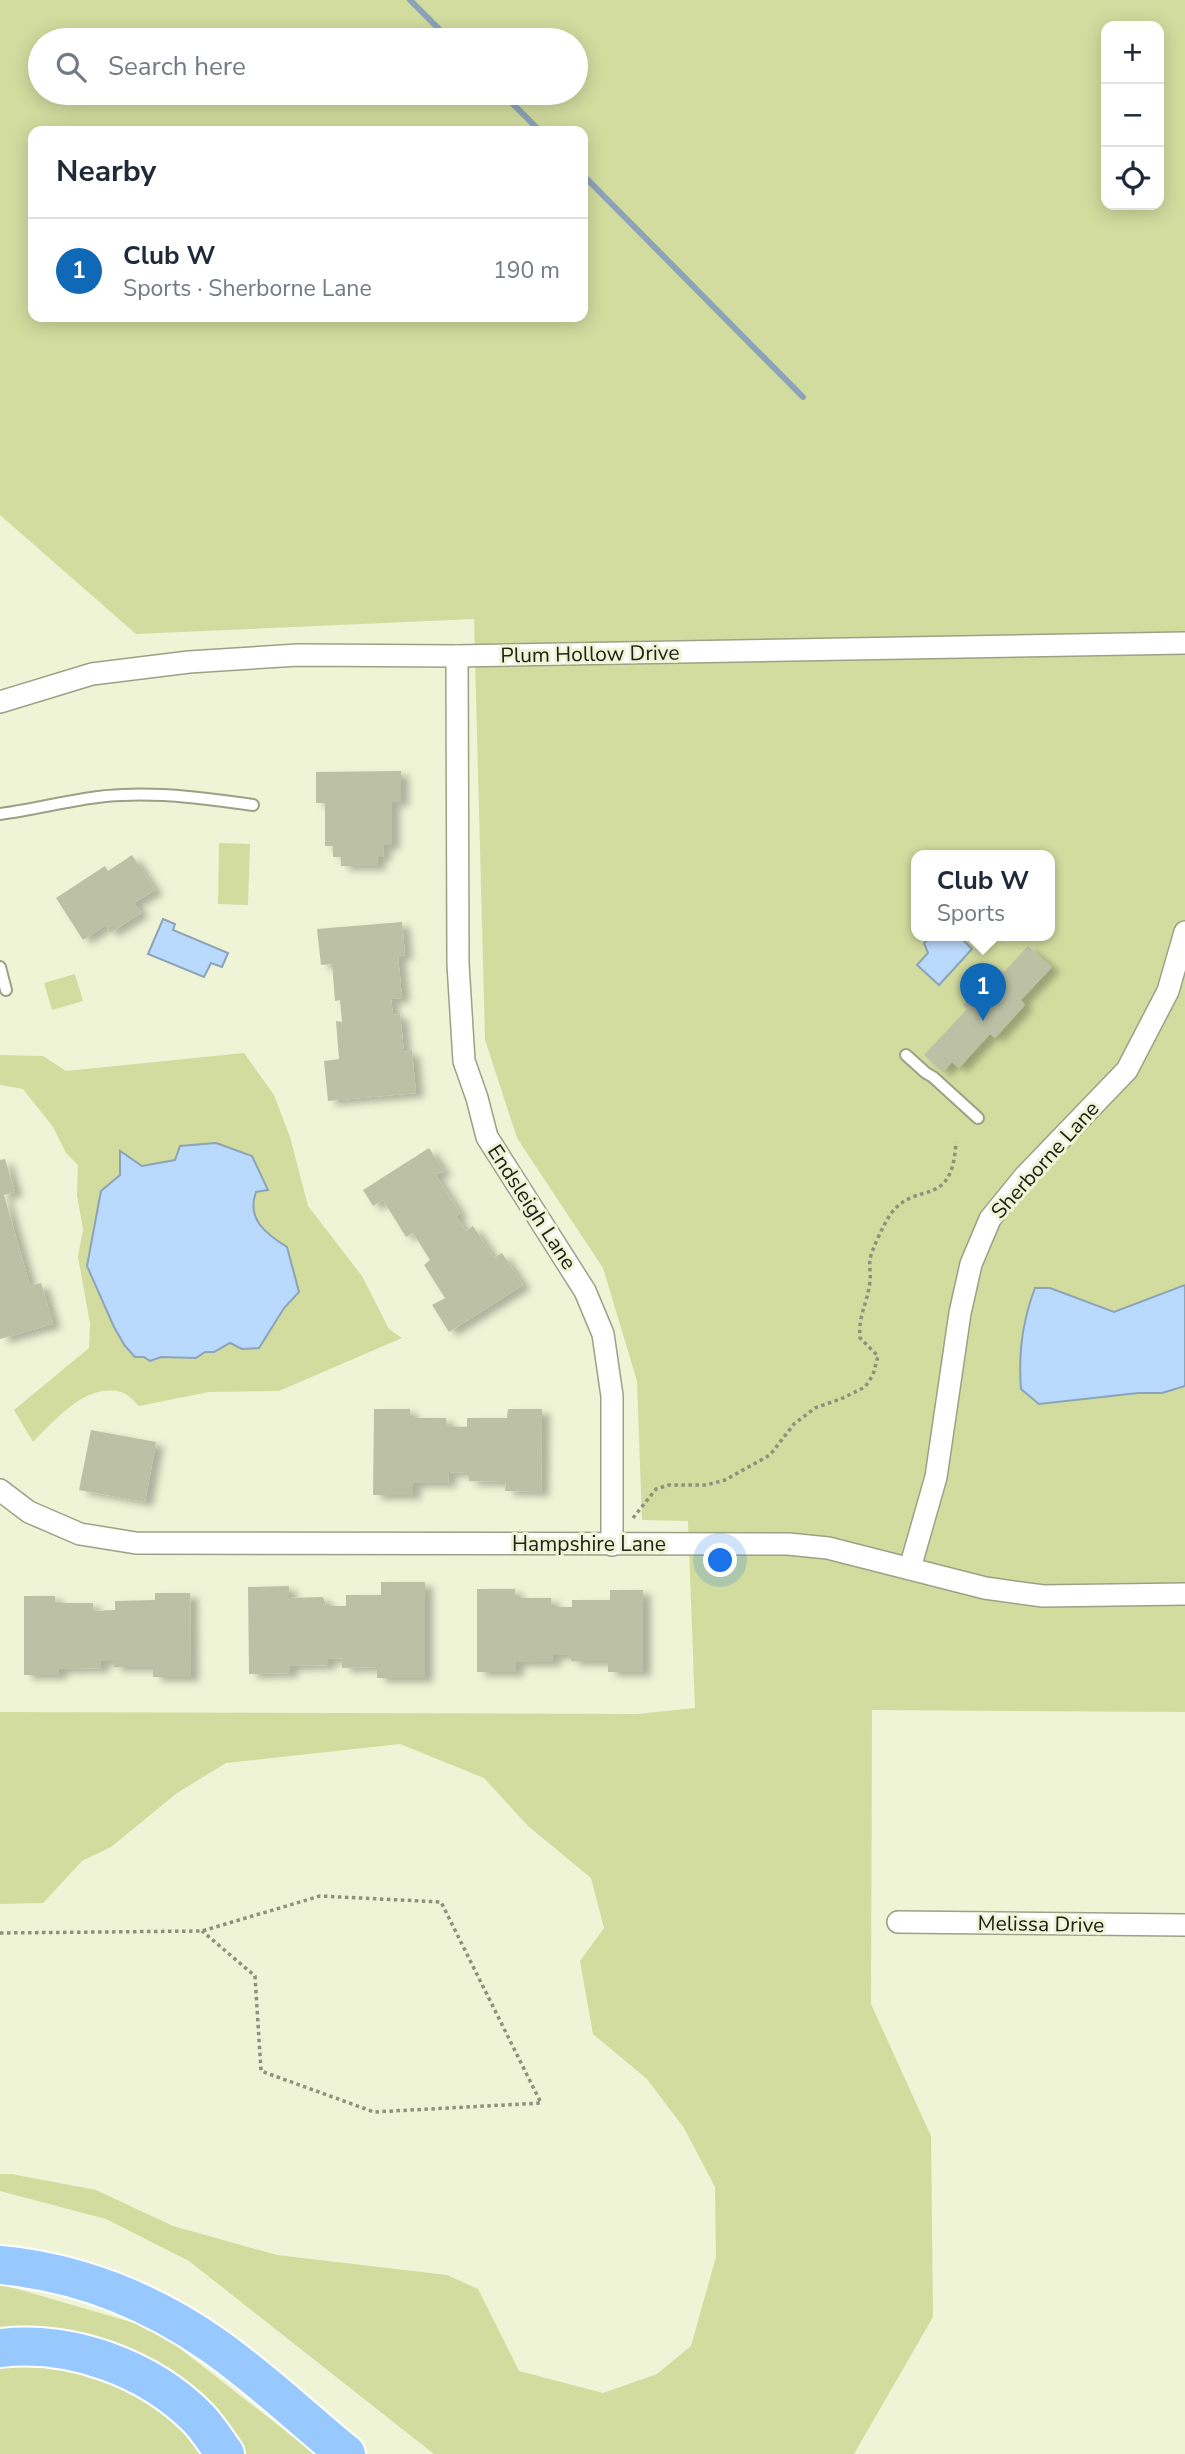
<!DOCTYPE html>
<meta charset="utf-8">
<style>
:root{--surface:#fff;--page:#f6f6f7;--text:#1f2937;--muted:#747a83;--line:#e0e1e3;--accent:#0f69b6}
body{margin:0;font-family:"Nunito Sans",sans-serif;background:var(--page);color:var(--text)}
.controls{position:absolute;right:21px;top:21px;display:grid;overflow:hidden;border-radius:14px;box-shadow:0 4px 18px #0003}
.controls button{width:63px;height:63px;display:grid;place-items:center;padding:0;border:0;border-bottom:2px solid var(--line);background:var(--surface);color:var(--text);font:35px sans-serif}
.you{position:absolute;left:721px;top:1561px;width:24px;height:24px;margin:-18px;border:5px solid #fff;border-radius:50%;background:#1a73e8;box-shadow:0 0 0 10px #1a73e833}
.badge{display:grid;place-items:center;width:46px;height:46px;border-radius:50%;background:var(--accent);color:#fff;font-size:23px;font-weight:700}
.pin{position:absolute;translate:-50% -58px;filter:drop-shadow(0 2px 4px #0008)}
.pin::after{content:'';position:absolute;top:37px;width:24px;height:21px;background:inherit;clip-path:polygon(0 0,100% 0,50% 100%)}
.popup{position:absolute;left:911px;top:850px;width:144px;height:91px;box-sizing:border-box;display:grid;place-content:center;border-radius:14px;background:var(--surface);filter:drop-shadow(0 2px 5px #0005);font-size:23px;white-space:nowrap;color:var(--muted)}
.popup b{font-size:26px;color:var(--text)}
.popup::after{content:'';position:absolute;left:50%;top:100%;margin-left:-14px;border:14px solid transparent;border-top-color:var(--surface)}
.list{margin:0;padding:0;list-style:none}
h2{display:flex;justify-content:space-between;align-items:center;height:91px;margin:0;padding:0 28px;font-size:30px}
h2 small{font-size:23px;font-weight:400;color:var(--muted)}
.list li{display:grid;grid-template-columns:46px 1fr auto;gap:21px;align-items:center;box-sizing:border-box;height:105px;padding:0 28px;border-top:2px solid var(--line)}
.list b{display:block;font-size:26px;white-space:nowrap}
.list p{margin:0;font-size:23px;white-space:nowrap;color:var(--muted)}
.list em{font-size:23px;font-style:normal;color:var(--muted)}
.icon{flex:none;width:38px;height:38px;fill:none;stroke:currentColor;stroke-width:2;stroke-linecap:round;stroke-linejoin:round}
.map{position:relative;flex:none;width:1185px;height:2454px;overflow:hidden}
.search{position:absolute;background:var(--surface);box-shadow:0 4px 18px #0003;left:28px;top:28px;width:560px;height:77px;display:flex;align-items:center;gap:18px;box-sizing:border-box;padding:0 24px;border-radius:38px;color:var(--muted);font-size:26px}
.panel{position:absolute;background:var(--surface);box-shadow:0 4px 18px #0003;left:28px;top:126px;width:560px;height:196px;border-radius:14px}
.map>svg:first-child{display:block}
.green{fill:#d2dc9f;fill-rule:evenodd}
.water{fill:#badafd;stroke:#8ca3b8;stroke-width:2}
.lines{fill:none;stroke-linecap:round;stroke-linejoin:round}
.stream{stroke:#8ca3b8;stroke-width:6}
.building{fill:#bcc1a5;filter:url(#shadow)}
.service-casing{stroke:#9ca185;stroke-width:14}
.minor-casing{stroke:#9ca185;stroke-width:24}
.motorway-casing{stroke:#fff;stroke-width:42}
.path{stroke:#8e927d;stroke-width:3.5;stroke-dasharray:3.5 3.5;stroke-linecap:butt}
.service{stroke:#fff;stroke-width:10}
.minor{stroke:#fff;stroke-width:21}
.motorway{stroke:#97c8fe;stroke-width:38}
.labels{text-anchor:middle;stroke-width:6;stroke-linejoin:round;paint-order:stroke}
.street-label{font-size:21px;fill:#212318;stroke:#eff4d6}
</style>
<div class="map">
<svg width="1185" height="2454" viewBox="0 0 1185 2454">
<defs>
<filter id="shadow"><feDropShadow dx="8" dy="4.5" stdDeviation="3.5" flood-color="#0004"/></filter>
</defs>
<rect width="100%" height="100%" fill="#eff4d6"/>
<g class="green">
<path d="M0 0H1185V1285L1114 1312 1050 1288 1138 1393H1162L1185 1386V1712L872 1710 871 2004 931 2136 933 2317 854 2454H434L189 2261 106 2219 0 2191V2174H11L96 2190 173 2226 277 2255 447 2275 478 2289 519 2371 603 2393 657 2374 691 2346 716 2257 715 2187 684 2128 647 2079 593 2034 580 1961 604 1928 591 1878 528 1826 484 1778 400 1744 226 1763 177 1793 111 1847 82 1861 43 1903 0 1904V1712L637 1714 695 1708 688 1521 642 1520 637 1381 603 1268 517 1138 485 1040 474 619 136 634 0 515ZM1106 26H1159V205H1106ZM40 40H576V93H40ZM33 131H583V317H33ZM916 855H1050V935H916Z"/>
<path d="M219 843 250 844 248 905 218 904Z"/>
<path d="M75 974 83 1001 52 1010 44 983Z"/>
<path d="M244 1053 274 1095 290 1137 308 1206 362 1276 389 1329 402 1338 279 1391 209 1392 139 1406C134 1401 128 1394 121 1392 86 1383 56 1419 33 1442L14 1410 89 1348 90 1323 78 1257 83 1229 77 1196 78 1165 66 1153 53 1127 23 1089 0 1085V1055L43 1056 66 1071ZM236 1151 252 1156 268 1189 256 1191C246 1219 266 1234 287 1247L298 1292 284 1308 259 1347 242 1349 230 1343 214 1352H205L196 1358 161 1357 150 1361 144 1357 101 1191 120 1175V1152L142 1166Z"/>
<path d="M0 2284 155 2329 315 2454H0Z"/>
</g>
<g class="water">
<path d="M163 919 175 924 173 930 228 953 222 967 211 963 204 977 148 954Z"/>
<path d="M946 935H958L972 949 939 985 917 965 928 953 924 943 932 936 942 939Z"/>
<path d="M216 1143 252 1156 268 1190 256 1192C246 1219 266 1234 287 1247L299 1292 284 1308 259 1348 242 1349 230 1343 214 1352H205L196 1358 161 1357 150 1361 144 1357H135L125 1346 114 1327 87 1266 101 1191 120 1175V1151L142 1166 175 1160 180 1146Z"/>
<path d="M1185 1285V1386L1162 1393H1138L1039 1404 1021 1389C1018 1353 1022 1322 1035 1288H1050L1114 1312Z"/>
</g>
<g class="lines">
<g class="stream">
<path d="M410 0 450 40"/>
<path d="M502 93 540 131"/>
<path d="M583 175 803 397"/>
</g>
</g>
<g class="building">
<path d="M401 771V802H392V845H384L383 857H377L378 866H341V857H333V846H325V803H316V772Z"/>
<path d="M132 855 155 890 134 903 141 913 110 933 106 925 83 940 56 898 105 866 108 871Z"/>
<path d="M402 922 405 955 398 956 402 998 391 999 393 1015 400 1014 404 1052 412 1051 416 1093 328 1101 324 1061 339 1059 336 1021 342 1022 340 1000 335 1001 332 964 321 965 317 929Z"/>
<path d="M1028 946 1052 967 1021 1000 1025 1005 995 1038 990 1034 959 1068 952 1062 943 1072 924 1055 967 1009 963 1005 991 974 994 976 1000 969 1004 972Z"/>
<path d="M429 1148 444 1172 435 1174 460 1213 456 1216 466 1231 473 1226 494 1258 502 1253 523 1285 449 1332 432 1305 445 1298 424 1265 430 1260 413 1233 406 1237 383 1200 373 1206 363 1190Z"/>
<path d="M5 1159 15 1192 4 1195 30 1286 41 1283 53 1324 0 1339V1160Z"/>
<path d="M374 1409H410V1418H446V1426L467 1427V1418H507L508 1409H542L541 1492 505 1491 506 1482 469 1481 468 1473 449 1472 448 1483H413V1495H373Z"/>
<path d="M91 1430 156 1442 145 1502 79 1490Z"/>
<path d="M381 1582H425V1678H377V1667L342 1668V1658L328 1659V1665L290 1666V1673L249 1674 248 1587 289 1586V1598L323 1597 326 1606H346V1595H381Z"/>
<path d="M477 1589H515V1598H551L552 1607H572V1600H610V1590H643V1672H608V1661H571V1655H553V1662H516V1672H477Z"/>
<path d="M155 1593H190L191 1677H153V1667H114V1661H101V1668L59 1669V1675H24V1596H55V1603H93V1611L115 1610V1601L155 1600Z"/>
</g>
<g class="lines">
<g class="service-casing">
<g id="service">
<path d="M0 814C41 809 82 796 123 795 167 793 210 799 253 805"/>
<path d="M0 967 6 990"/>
<path d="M906 1055 926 1073 933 1077 978 1118"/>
</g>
</g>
<g class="minor-casing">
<g id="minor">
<path d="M457 656 458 964 464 1061 477 1098 487 1137 585 1291 603 1334 612 1396V1545"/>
<path d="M0 702 92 674 189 662 298 655 457 656 1185 643"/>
<path d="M0 1490 29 1512 80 1534 136 1543 788 1544 828 1548 985 1588 1043 1596 1185 1594"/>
<path d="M910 1568 936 1477 960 1313 971 1264 990 1219 1025 1176 1127 1070 1168 991 1185 932"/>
<path d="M898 1922 1185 1925"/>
</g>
</g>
<g class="motorway-casing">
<g id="motorway">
<path d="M0 2265C77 2272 150 2301 213 2345 260 2378 302 2418 346 2454"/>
<path d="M0 2348C71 2340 149 2368 199 2419 209 2430 217 2443 225 2454"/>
</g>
</g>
<g class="path">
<path d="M633 1518 656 1489 669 1485H706L725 1480 770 1455 794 1424 815 1408 843 1398 865 1387 873 1375 878 1356 860 1338C858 1315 868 1302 870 1281 871 1274 869 1266 870 1259 872 1249 884 1224 890 1215 916 1178 952 1212 956 1142"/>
<path d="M0 1933 202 1931 320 1896 441 1902 541 2103 374 2112 261 2071 255 1976 202 1931"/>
</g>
<use href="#service" class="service"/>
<use href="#minor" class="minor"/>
<use href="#motorway" class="motorway"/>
</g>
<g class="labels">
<g class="street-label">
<text transform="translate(590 654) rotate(-1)" y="7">Plum Hollow Drive</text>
<text transform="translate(1045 1160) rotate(-48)" y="7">Sherborne Lane</text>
<text transform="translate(532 1207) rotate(57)" y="7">Endsleigh Lane</text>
<text x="589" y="1551">Hampshire Lane</text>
<text transform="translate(1041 1924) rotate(1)" y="7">Melissa Drive</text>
</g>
</g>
</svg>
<div class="controls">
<button>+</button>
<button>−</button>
<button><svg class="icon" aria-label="locate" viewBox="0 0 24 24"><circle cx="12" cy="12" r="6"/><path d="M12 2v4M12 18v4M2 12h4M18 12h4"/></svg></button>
</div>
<div class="you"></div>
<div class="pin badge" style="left:983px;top:1021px">1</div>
<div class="popup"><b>Club W</b>Sports</div>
<div class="search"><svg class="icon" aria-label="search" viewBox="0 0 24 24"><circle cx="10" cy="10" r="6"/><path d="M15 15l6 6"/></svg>Search here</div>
<section class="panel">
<h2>Nearby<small></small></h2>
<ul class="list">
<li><span class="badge">1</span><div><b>Club W</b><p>Sports · Sherborne Lane</p></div><em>190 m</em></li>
</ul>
</section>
</div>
